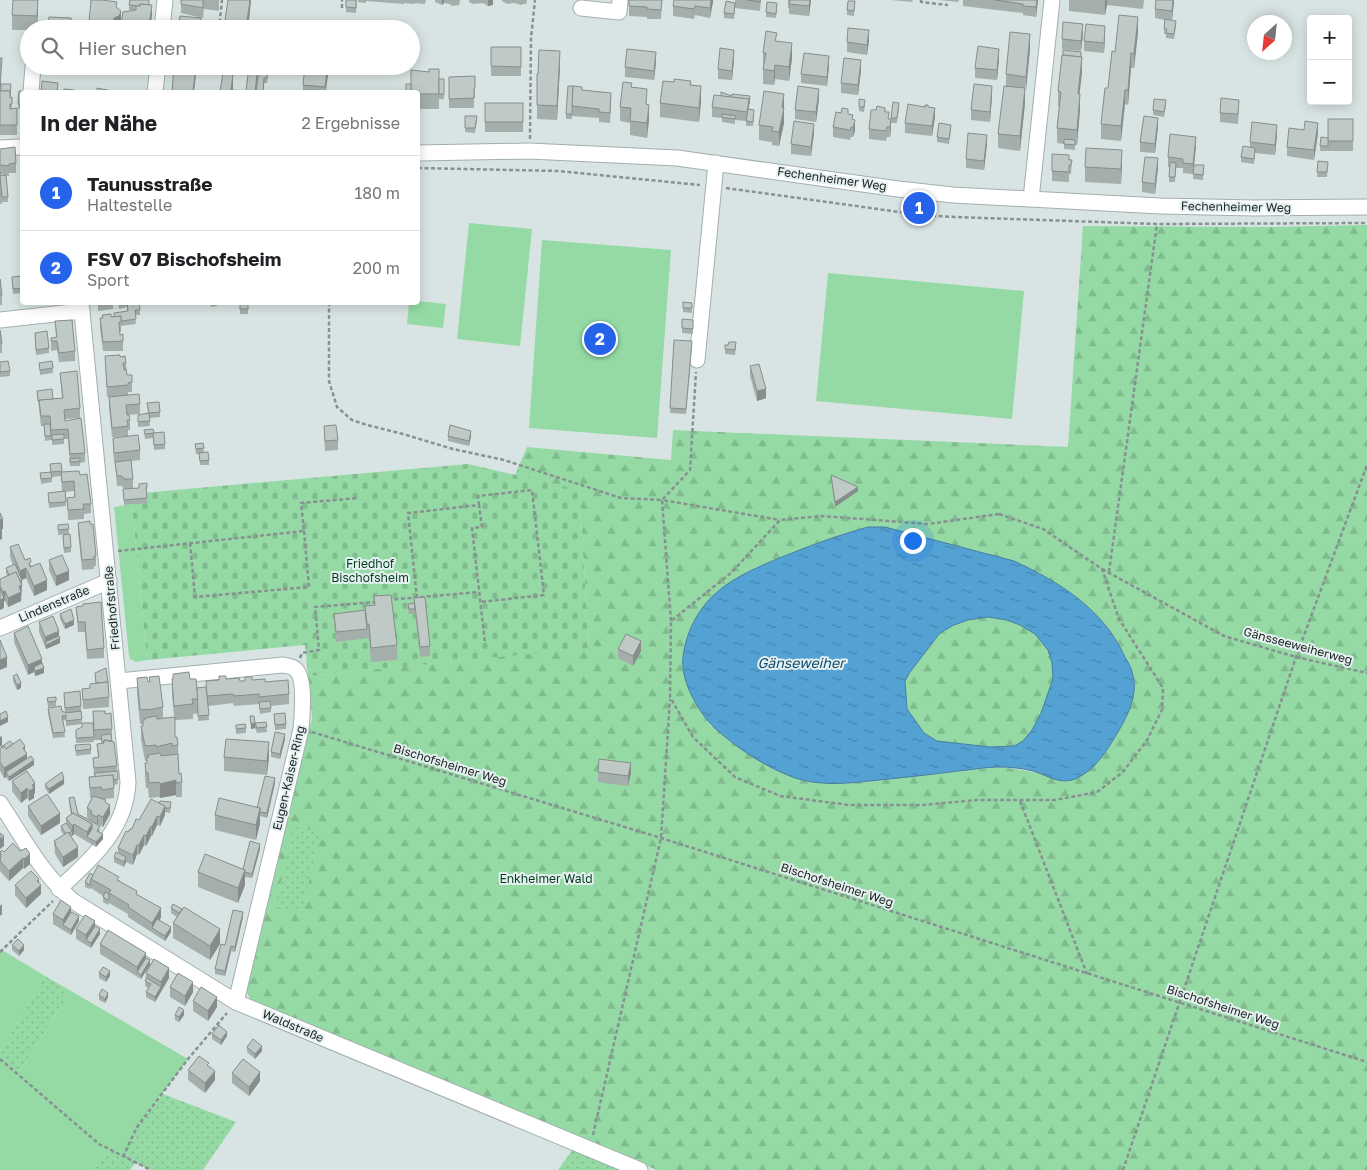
<!DOCTYPE html>
<html lang="de">
<meta charset="utf-8">
<style>
:root{--surface:#fff;--page:#f2f2f2;--text:#202124;--muted:#757577;--line:#e0e0e0;--accent:#2563eb}
body{margin:0;font-family:"Golos Text",sans-serif;background:var(--page);color:var(--text)}
.controls{position:absolute;right:15px;top:15px;display:grid;overflow:hidden;border-radius:5px;box-shadow:0 2px 12px #0003}
.controls button{width:45px;height:45px;display:grid;place-items:center;padding:0;border:0;border-bottom:1px solid var(--line);background:var(--surface);color:var(--text);font:25px sans-serif}
.compass{position:absolute;left:1247px;top:15px;width:45px;height:45px;border-radius:50%;background:var(--surface);box-shadow:0 2px 12px #0003;rotate:207deg}
.you{position:absolute;left:912px;top:540px;width:18px;height:18px;margin:-12px;border:4px solid #fff;border-radius:50%;background:#1a73e8;box-shadow:0 0 0 8px #1a73e833}
.badge{display:grid;place-items:center;width:32px;height:32px;border-radius:50%;background:var(--accent);color:#fff;font-size:16px;font-weight:700}
.pin{position:absolute;translate:-50% -50%;border:2px solid #fff;box-shadow:0 1px 5px #0006}
.list{margin:0;padding:0;list-style:none}
h2{display:flex;justify-content:space-between;align-items:center;height:65px;margin:0;padding:0 20px;font-size:21px}
h2 small{font-size:16px;font-weight:400;color:var(--muted)}
.list li{display:grid;grid-template-columns:32px 1fr auto;gap:15px;align-items:center;box-sizing:border-box;height:75px;padding:0 20px;border-top:1px solid var(--line)}
.list b{display:block;font-size:19px;white-space:nowrap}
.list p{margin:0;font-size:16px;white-space:nowrap;color:var(--muted)}
.list em{font-size:16px;font-style:normal;color:var(--muted)}
.icon{flex:none;width:28px;height:28px;fill:none;stroke:currentColor;stroke-width:2;stroke-linecap:round;stroke-linejoin:round}
.map{position:relative;flex:none;width:1367px;height:1170px;overflow:hidden}
.search{position:absolute;background:var(--surface);box-shadow:0 2px 12px #0003;left:20px;top:20px;width:400px;height:55px;display:flex;align-items:center;gap:12px;box-sizing:border-box;padding:0 18px;border-radius:28px;color:var(--muted);font-size:19px}
.panel{position:absolute;background:var(--surface);box-shadow:0 2px 12px #0003;left:20px;top:90px;width:400px;height:215px;border-radius:5px}
.map>svg:first-child{display:block}
.grass{fill:#95daa5}
.forest{fill:url(#forest-firs);fill-rule:evenodd}
.cemetery{fill:url(#cemetery-stones)}
.park{fill:url(#park-dots)}
.water{fill:url(#water-ripples);stroke:#457da0;fill-rule:evenodd}
.lines{fill:none;stroke-linecap:round;stroke-linejoin:round}
.minor-casing{stroke:#a3aeae;stroke-width:17}
.path{stroke:#889191;stroke-width:2.5;stroke-dasharray:4 2.5;stroke-linecap:butt}
.minor{stroke:#fff;stroke-width:15}
.wall{fill:#a4aeaa}
.shaded-wall{fill:#868d8b}
.building{fill:#bfcac6;stroke:#868d8b}
.labels{text-anchor:middle;stroke-width:4;stroke-linejoin:round;paint-order:stroke}
.street-label{font-size:12px;fill:#212626;stroke:#e5f1f1}
.park-label{font-size:12px;fill:#013b19;stroke:#e5f1f1}
.water-label{font-size:14px;font-style:italic;fill:#0f4c6e;stroke:#e5f1f1}
</style>
<div class="map">
<svg width="1367" height="1170" viewBox="0 0 1367 1170">
<defs>
<pattern id="forest-firs" width="22" height="20" patternUnits="userSpaceOnUse" patternTransform="scale(1.25)"><rect width="22" height="20" fill="#95daa5"/><path d="M5 1l3.5 6h-7zM16 11l3.5 6h-7z" fill="#80bb8e"/></pattern>
<pattern id="cemetery-stones" width="16" height="16" patternUnits="userSpaceOnUse" patternTransform="scale(1.25)"><rect width="16" height="16" fill="#95daa5"/><path d="M2 7V4a2 2 0 0 1 4 0v3zM10 15v-3a2 2 0 0 1 4 0v3z" fill="#80bb8e"/></pattern>
<pattern id="park-dots" width="8" height="8" patternUnits="userSpaceOnUse" patternTransform="scale(1.25)"><rect width="8" height="8" fill="#95daa5"/><path d="M2 2h.1M6 6h.1" fill="none" stroke="#80bb8e" stroke-width="1.8" stroke-linecap="round"/></pattern>
<pattern id="water-ripples" width="26" height="14" patternUnits="userSpaceOnUse" patternTransform="scale(1.25)"><rect width="26" height="14" fill="#54a2d4"/><path d="M2 4q2-2 4 0t4 0M15 11q2-2 4 0t4 0" fill="none" stroke="#4584ac"/></pattern>
</defs>
<rect width="100%" height="100%" fill="#d8e4e3"/>
<g class="grass">
<path d="M469 223 532 229 520 346 457 339Z"/>
<path d="M542 240 671 250 657 438 529 428Z"/>
<path d="M828 273 1024 291 1012 419 816 401Z"/>
<path d="M418 301 446 304 443 328 407 324 409 303 418 302Z"/>
<path d="M132 504 147 660 136 662 130 659 129 656 114 507Z"/>
<path d="M2 950 45 976 0 1051V952Z"/>
<path d="M71 991 188 1059 137 1127 123 1157 107 1149 94 1170H0V1059L18 1074Z"/>
</g>
<g class="forest">
<path d="M1367 225V1170H657L252 1002 246 991 312 718 308 676 589 647 579 491 515 475 527 447 671 460 673 430 1068 447 1083 226 1266 227ZM868 527C893 528 917 537 941 543 956 547 971 549 986 553 1042 571 1101 602 1126 658 1128 664 1133 670 1134 676 1136 691 1131 710 1123 723 1108 749 1101 763 1075 779 1049 776 1024 769 998 767L850 783H823L710 725 695 702 683 667 685 648 687 636 693 622 717 591 756 567 845 533Z"/>
<path d="M987 617 1007 620 1020 625 1035 634 1048 650 1052 663 1053 679 1041 713 1032 730 1023 741 1014 746 990 747 937 741 924 733 907 709 905 681 910 672 940 633 954 625 968 620Z"/>
</g>
<path class="cemetery" d="M468 464 579 490 589 648 308 676 305 645 147 660 131 494Z"/>
<g class="park">
<path d="M294 826 320 832 302 913 275 907Z"/>
<path d="M45 976 71 991 18 1074 0 1059V1051Z"/>
<path d="M163 1094 236 1122 203 1170H151L135 1163 130 1170H94L107 1148 123 1156 137 1127Z"/>
<path d="M573 1149 627 1170H558Z"/>
</g>
<path class="water" d="M868 527H885L1014 561C1060 582 1104 610 1125 657 1128 662 1132 669 1133 675 1138 695 1128 715 1118 732 1107 750 1096 770 1075 779 1059 785 1047 775 1033 771 1022 768 1009 767 998 767 985 767 971 770 958 771 928 775 899 778 869 781 843 784 814 786 790 776 764 766 739 749 718 731 702 718 684 687 683 667 682 659 684 649 686 642 690 624 703 604 717 592 738 574 767 563 792 553 817 543 842 534 868 527ZM988 617 1007 620 1020 625 1035 634 1048 650 1052 663 1053 679 1041 713 1032 730 1023 741 1014 746 990 747 937 741 924 733 907 709 905 681 910 672 940 633 954 625 968 620Z"/>
<g class="lines">
<g class="minor-casing">
<g id="minor">
<path d="M581 8 619 12 620 0"/>
<path d="M162 29 165 0"/>
<path d="M31 92 33 66"/>
<path d="M155 92 158 66"/>
<path d="M0 148 22 147"/>
<path d="M418 153 529 151 677 158 898 189 953 195 1160 206 1254 208 1367 207"/>
<path d="M1031 199 1052 0"/>
<path d="M0 320 82 311"/>
<path d="M697 360 716 163"/>
<path d="M0 628 109 581"/>
<path d="M119 681 283 665C287 666 292 666 295 669 306 677 302 716 301 729L236 1002"/>
<path d="M0 803C22 836 42 874 73 901L236 1002 640 1170"/>
<path d="M59 889C92 858 126 830 128 782L81 302"/>
</g>
</g>
<g class="path">
<path d="M921 0V2L948 5"/>
<path d="M342 8V0"/>
<path d="M219 29 222 0"/>
<path d="M530 139 531 38 535 0"/>
<path d="M418 168 558 171 700 185"/>
<path d="M726 188 921 215 955 217 1157 224 1367 223"/>
<path d="M329 302V381L337 407 352 420 367 425 403 434 453 449 504 460 621 498 662 500 690 470 696 372"/>
<path d="M479 505 478 496 532 490 544 595 480 602"/>
<path d="M999 514 1043 529 1102 569 1119 619 1163 688 1162 710 1147 740 1123 772 1097 792 1055 800H976L923 805H849L780 796 735 777 693 737 670 697 671 621 731 573 780 520 822 516 928 524Z"/>
<path d="M190 543 195 597 309 587 304 531"/>
<path d="M118 551 304 531 301 503 358 498"/>
<path d="M1102 569 1224 636 1296 657 1367 673"/>
<path d="M1109 572 1157 224"/>
<path d="M417 598 408 513 479 505 482 527 472 528 485 643"/>
<path d="M388 600 479 592"/>
<path d="M671 621 662 500 780 520"/>
<path d="M300 658 302 653 319 650 315 607 376 602"/>
<path d="M312 732 661 838 1367 1062"/>
<path d="M1020 801 1087 974"/>
<path d="M0 952 53 901"/>
<path d="M0 1059 99 1144 151 1170"/>
<path d="M593 1135 661 838 670 699"/>
<path d="M123 1157 137 1127 188 1059 227 1013"/>
<path d="M1123 1170 1296 657 1367 465"/>
</g>
<use href="#minor" class="minor"/>
</g>
<g class="wall">
<path d="M181 0H219V11L204 9 203 18 181 13Z"/>
<path d="M228 0H251L248 29H224Z"/>
<path d="M357 0 356 13 346 12V7Z"/>
<path d="M358 0H426L425 4 415 3 414 4 404 3V4L366 1V3L358 2Z"/>
<path d="M435 0H460L459 5 452 6 450 4 444 3 442 5 435 2Z"/>
<path d="M469 0H493V5L488 6 483 3 473 4 469 2Z"/>
<path d="M502 0H527L526 4H523L521 5 514 3 507 4 502 1Z"/>
<path d="M629 0H662L661 19H647V17L629 16Z"/>
<path d="M713 0 710 18 695 15 694 19 673 16V6Z"/>
<path d="M735 0H761L760 11 735 8 734 19 724 18V13L735 3Z"/>
<path d="M788 0H811L809 16 789 14V8H788Z"/>
<path d="M891 0H913L912 2Z"/>
<path d="M939 0H959L958 2Z"/>
<path d="M963 0H1038L1036 17 1023 15V13L963 6Z"/>
<path d="M1069 0H1144L1143 9 1107 5 1105 15 1069 11Z"/>
<path d="M1174 0 1172 20 1176 26 1174 39 1166 38V34H1164L1165 20 1155 18V9Z"/>
<path d="M129 5H149L152 15 150 29H121V25L133 10H129Z"/>
<path d="M855 6 854 16 847 15V10Z"/>
<path d="M117 8 121 21 119 26 114 29H79L89 27V21Z"/>
<path d="M777 8 776 18 766 17V12Z"/>
<path d="M38 11 37 29H29V30H12V15Z"/>
<path d="M1138 32 1134 68H1131L1128 105 1125 104 1121 141 1101 139V124L1115 52Z"/>
<path d="M1083 34 1081 51 1062 49V39Z"/>
<path d="M1105 36 1104 53 1084 51V41Z"/>
<path d="M869 40 867 55 847 52V42Z"/>
<path d="M777 41 792 58 789 81 775 79 774 85 763 84V53Z"/>
<rect x="491" y="47" width="30" height="29"/>
<path d="M1030 49 1025 91V103L1020 151 998 148V134L1006 86V74Z"/>
<path d="M1081 57 1082 72 1079 94 1080 109 1077 145H1075V150L1064 149V144L1057 143V128L1059 106H1058V91Z"/>
<path d="M0 58 1 86 10 98 12 97V109L17 125V135H0Z"/>
<path d="M999 59 997 80 975 78V68Z"/>
<path d="M734 60 732 80 718 79V69Z"/>
<path d="M656 62 654 80 625 77V67Z"/>
<path d="M77 66H89L88 68Z"/>
<path d="M135 66H146L145 73 135 72Z"/>
<path d="M271 66H295V71L284 70 283 73 278 72V69L271 68Z"/>
<path d="M560 66 557 120 537 119V74Z"/>
<path d="M829 66 827 86 801 83V74Z"/>
<path d="M861 70 858 95 841 93V83Z"/>
<path d="M258 75H268L267 83H264L263 92H220L232 90 246 91Z"/>
<path d="M328 75 326 92H303V85Z"/>
<path d="M475 76V98H474V108H449V77Z"/>
<path d="M439 79H444V99H439V109H420V111H418V92L406 91 411 84Z"/>
<path d="M691 85 701 101 699 122 660 117V103Z"/>
<path d="M632 87 647 104 649 119 647 138 630 135V123L620 121V107Z"/>
<path d="M582 90 611 103 610 123 599 122V118L572 116V119H566V114Z"/>
<path d="M19 91 22 92V109H18Z"/>
<path d="M784 94V123L779 146 772 145V142L759 140V125Z"/>
<path d="M992 96 990 122 971 120V110Z"/>
<path d="M819 99 816 122 795 119V110Z"/>
<path d="M750 101 749 109 754 115 753 126H746V121L735 120V124L722 122V118L712 117V107Z"/>
<rect x="485" y="103" width="38" height="29"/>
<path d="M865 105 864 112 859 111V107Z"/>
<path d="M1166 105 1164 117 1153 115V110Z"/>
<path d="M928 107 935 117 932 136 905 133V123Z"/>
<path d="M899 108 897 123H891V118Z"/>
<path d="M1239 110 1238 124 1220 122V113Z"/>
<path d="M885 112 889 119 891 129 890 137H887L886 141 869 139V129Z"/>
<path d="M848 114 853 120 855 130 853 137H851L850 140 833 137V127Z"/>
<path d="M465 116 477 121 475 133 465 132Z"/>
<path d="M1353 119V151H1320L1321 137 1328 138Z"/>
<path d="M1158 127 1155 153 1140 152V142Z"/>
<path d="M951 130 949 144 937 142V137Z"/>
<path d="M814 133 811 156 791 154V144Z"/>
<path d="M1318 133 1314 160 1287 156V147Z"/>
<path d="M1277 135 1275 155 1255 153 1254 164 1241 162V157L1250 147V142Z"/>
<path d="M987 144 984 170 966 168V159Z"/>
<path d="M1196 146 1194 165 1204 170 1203 180 1193 179V174L1183 173V168H1176L1175 182H1169L1170 167H1168V157Z"/>
<path d="M0 149 16 163V173H9V176L0 174 8 197V202H2V204H0Z"/>
<path d="M1052 154 1072 160 1071 174H1069V182L1052 181Z"/>
<path d="M1318 161 1328 162 1327 177H1317Z"/>
<path d="M1122 164 1121 184 1085 182V167Z"/>
<path d="M1158 168 1155 194 1142 192V182Z"/>
<path d="M22 276V293L13 294 12 277Z"/>
<path d="M0 279 2 295V305H0Z"/>
<path d="M98 302H139L140 315H135L136 324 121 326V331L120 332V335L123 341V351H103L100 328V318L114 317V313L127 311V307L119 309 118 303H115V305H113V309L98 311Z"/>
<path d="M211 302H217V306L211 307Z"/>
<path d="M235 302H248V314H240V303L236 304Z"/>
<path d="M683 302 692 303V313L683 312Z"/>
<path d="M693 320V334L682 333V328Z"/>
<path d="M55 321 75 351V361L59 362 57 350 51 351V338L56 337Z"/>
<path d="M0 330 2 343V353H0Z"/>
<path d="M35 333 49 348V353L36 355Z"/>
<path d="M674 340 692 346 686 414 670 413Z"/>
<path d="M725 345 736 347 735 355 725 354Z"/>
<path d="M105 356 120 357 126 363 127 375 132 382V392H128V395L107 397Z"/>
<path d="M0 362 10 371V376L0 377Z"/>
<path d="M39 363 53 368V373L40 375Z"/>
<path d="M750 366 766 398 757 401 750 376Z"/>
<path d="M60 373 80 408V418L65 419 85 453V462L80 463V466H70L68 439H64V444L52 445V440H51L45 441 44 426H41L37 391 53 399 62 398Z"/>
<path d="M109 397 140 404V414L127 415 130 420V430H128V436L112 437 109 407Z"/>
<path d="M147 403 160 412V417L149 418 150 426 138 427V415L148 413Z"/>
<path d="M324 426 338 440V450L325 451 324 436Z"/>
<path d="M144 430 154 433 165 444V449L154 450 153 438 145 439Z"/>
<path d="M448 436H471L469 446 448 441Z"/>
<path d="M113 438 140 450V460L131 461 133 479V488L125 489 123 488 122 486H117L115 462H114L113 448Z"/>
<path d="M203 443 204 453 209 460V465H200L199 454H196L195 444Z"/>
<path d="M61 463 62 472 80 475 91 504V513L84 514V519L68 520 67 498 74 497V491L65 492 66 506 49 508 48 493 62 491 61 476 52 477V482L41 484 40 473 51 472 50 464Z"/>
<path d="M831 475 858 491 835 507 831 479Z"/>
<path d="M147 483V492H146L147 503 124 505 123 489 139 488Z"/>
<path d="M78 523 96 556V566H94V569L82 570 78 532Z"/>
<path d="M68 524 69 534 58 535V525Z"/>
<path d="M63 535 71 547V552L64 553Z"/>
<path d="M10 547 31 565 47 590 34 596 26 578 22 580 21 601 8 607 5 601H4V608L0 610V579L7 576 6 573V568L13 565 10 557Z"/>
<path d="M49 560 69 580 56 586 49 570Z"/>
<path d="M374 596 397 645V660L371 662 369 638 336 642 334 623V614L365 610V606L374 605Z"/>
<path d="M414 598 430 646V656L420 657 415 614H409L408 609V604L414 603Z"/>
<path d="M76 607 104 648V658L87 659 85 632H78Z"/>
<path d="M60 614 74 625 65 629 60 619Z"/>
<path d="M39 622 59 636 60 643 46 649 39 632Z"/>
<path d="M14 633 44 673 35 676 34 672 28 675 14 642Z"/>
<path d="M618 649 641 651 633 666 618 658Z"/>
<path d="M95 673 109 697V707L83 709 82 689 90 688V684L96 683Z"/>
<path d="M173 674 190 679 197 688 206 687V681L226 679 240 681 252 680 265 682 289 694V704L271 706V712L260 714 259 704 234 706 233 703 208 706 209 720 198 721V713L193 714V719L175 720V737L178 745 179 774 182 782V797H176V795L160 798 159 797 149 798 148 788H146L145 777V763H147V761H145L141 740V726H143V724H140L137 693V678L149 682V677L163 707V718L174 717 172 694V679H173Z"/>
<path d="M13 676 21 688 17 690 13 681Z"/>
<path d="M64 693 81 706 82 724 66 726V720H63L65 737 53 738 48 713V708L65 713Z"/>
<path d="M56 697V706L48 707 47 698Z"/>
<path d="M93 711 105 714 112 729V741L117 766 118 784 114 785V798L104 799 106 803 110 814 103 827 98 824V825L100 831 99 832 103 839 96 847 74 834 71 837 78 857 63 867 55 854 54 841 64 835 61 831V826L66 823V818L71 815 69 803V798L78 814 91 821 87 818V808L92 797 90 798 89 777H94L93 758 98 757 97 744 102 743 101 740H94V742L76 743V730L93 723Z"/>
<path d="M274 714 286 724V729L275 730Z"/>
<path d="M250 716 255 723 266 722 267 732 257 733 255 728 251 729Z"/>
<path d="M236 725 246 728V733L236 734Z"/>
<path d="M285 739 280 759 271 757V752Z"/>
<path d="M13 744 25 751 27 759 34 765 9 781 6 777 4 778 0 771V749L1 748V747Z"/>
<path d="M75 745 91 749V754L76 756Z"/>
<path d="M224 757H269L267 775 224 771Z"/>
<path d="M598 772 631 773 628 786 598 782Z"/>
<path d="M12 781 35 793 34 794V798L29 801 27 798 21 803 12 791Z"/>
<path d="M275 783 267 818 260 816V823L256 840 215 830V815L257 808Z"/>
<path d="M45 784H64L49 794 45 788Z"/>
<path d="M159 803 171 807 170 813 165 812V815L160 826 157 825 152 836H151L146 846 144 845 139 855 137 854 133 865 126 862 124 867 114 862V857L118 853V848L128 832 132 829 139 820Z"/>
<path d="M28 806 60 823 41 835 28 816Z"/>
<path d="M13 843 30 864 24 869 23 868 9 881 0 871V852H4Z"/>
<path d="M260 849 252 878 245 877V885L238 903 198 887V872L243 869Z"/>
<path d="M93 875 119 880 137 895 161 917 160 920 171 932 165 941 128 917V914L109 903 108 905 103 902V896L91 888 90 889 85 887V882Z"/>
<path d="M39 882 41 894 26 908 15 895V885Z"/>
<path d="M173 904 220 944 210 960 173 938V923L177 917 171 913V908Z"/>
<path d="M71 912 79 921 71 935 53 924V914Z"/>
<path d="M243 917 235 952 231 951 225 976 215 974V969L225 945Z"/>
<path d="M95 926 100 934 91 948 76 939V929Z"/>
<path d="M100 944 146 958 150 965 141 979 100 954Z"/>
<path d="M12 945 24 950 19 956 12 950Z"/>
<path d="M99 973 110 976 106 982 99 978Z"/>
<path d="M146 973 169 978 155 1002 146 997V992L148 988 145 986Z"/>
<path d="M170 987 193 992 185 1006 170 997Z"/>
<path d="M99 995 108 997 105 1003 99 1000Z"/>
<path d="M193 1001 217 1007 208 1021 193 1011Z"/>
<path d="M175 1015H184L179 1022 175 1020Z"/>
<path d="M212 1034 227 1036 221 1045 212 1039Z"/>
<path d="M247 1047 262 1051 255 1059 247 1052Z"/>
<path d="M209 1066 215 1080 205 1093 188 1080V1070Z"/>
<path d="M232 1073 260 1081 249 1096 232 1083Z"/>
</g>
<g class="shaded-wall">
<path d="M38 0V11L37 29V16Z"/>
<path d="M250 0H251L248 29H246Z"/>
<path d="M442 0H444V3L442 5Z"/>
<path d="M488 0H493V5L488 6Z"/>
<path d="M711 0H713V2L710 18Z"/>
<path d="M810 0H811L809 16V6Z"/>
<path d="M1037 0H1038L1036 17V7Z"/>
<path d="M1105 0H1107V5L1105 15Z"/>
<path d="M1173 0H1174V2L1172 20V11Z"/>
<path d="M152 5V15L150 29H149Z"/>
<path d="M121 11V21L119 26 114 29V18Z"/>
<path d="M1138 17V32L1134 68V54Z"/>
<path d="M1083 24V34L1081 51V41Z"/>
<path d="M1105 26V36L1104 53V43Z"/>
<path d="M869 30V40L867 55V45Z"/>
<path d="M1030 34V49L1026 91V77Z"/>
<path d="M792 43V58L789 81V67Z"/>
<path d="M999 49V59L997 80V70Z"/>
<path d="M734 50V60L732 80V71Z"/>
<path d="M560 51V66L557 120V106Z"/>
<path d="M656 52V62L654 80V71Z"/>
<path d="M1081 52 1082 72 1078 108V94Z"/>
<path d="M1131 53V68L1128 105V90Z"/>
<path d="M829 56V66L827 86V77Z"/>
<path d="M861 60V70L858 95V85Z"/>
<path d="M775 65V79L774 85V71Z"/>
<path d="M196 66H197L194 92H193Z"/>
<path d="M328 66V75L325 92V87Z"/>
<path d="M233 74V89L232 92 231 90Z"/>
<path d="M701 86V101L699 122V108Z"/>
<path d="M992 86V96L990 122V112Z"/>
<path d="M1025 88V103L1020 151V136Z"/>
<path d="M819 89V99L816 122V112Z"/>
<path d="M1125 90V104L1121 141V126Z"/>
<path d="M784 94V123L779 146V132Z"/>
<path d="M1080 94V109L1077 145V130Z"/>
<path d="M649 105V119L647 138V123Z"/>
<path d="M935 108V117L932 136V126Z"/>
<path d="M1158 118V127L1155 153V144Z"/>
<path d="M891 119V129L890 137V127Z"/>
<path d="M855 120V130L853 137V128Z"/>
<path d="M1318 123V133L1314 160V150Z"/>
<path d="M814 124V133L811 156V147Z"/>
<path d="M1277 125V135L1275 155V145Z"/>
<path d="M987 135V144L984 170V161Z"/>
<path d="M1196 137V146L1193 174V164Z"/>
<path d="M1122 150V164L1121 184V169Z"/>
<path d="M1158 158V168L1155 194V184Z"/>
<path d="M766 389V398L757 401V391Z"/>
<path d="M471 431V436L469 446V441Z"/>
<path d="M858 487V491L835 507V502Z"/>
<path d="M3 519V529L0 530V520Z"/>
<path d="M2 529V539L0 540V530Z"/>
<path d="M26 568V578L20 581V571Z"/>
<path d="M69 571V580L56 586V576Z"/>
<path d="M22 580 21 601 8 607V598L19 582Z"/>
<path d="M47 580V590L34 596V586Z"/>
<path d="M5 591V601H4V608L0 610V600L3 598V592Z"/>
<path d="M74 620V625L65 629V624Z"/>
<path d="M59 631V639L60 638V643L46 649V645L45 642V647V637Z"/>
<path d="M641 641V651L633 666V656Z"/>
<path d="M7 657V667L0 670V660Z"/>
<path d="M42 659V668L34 667V672L28 675V665Z"/>
<path d="M44 668V673L35 676V671Z"/>
<path d="M21 683V688L17 690V685Z"/>
<path d="M8 717V722L0 726V721Z"/>
<path d="M255 723V728L251 729V724Z"/>
<path d="M285 734V739L280 759V754Z"/>
<path d="M2 736V745L0 747V737Z"/>
<path d="M269 742V757L267 775V761Z"/>
<path d="M25 746V755L27 754V764L6 772V777L4 778V768L23 748Z"/>
<path d="M34 760V765L9 781V777Z"/>
<path d="M631 763V773L628 786V776Z"/>
<path d="M275 778V783L267 818V813Z"/>
<path d="M64 779V784L49 794V789Z"/>
<path d="M176 780V795L160 798V784Z"/>
<path d="M35 783V793L34 794V798L29 801V791L32 785Z"/>
<path d="M27 788V798L21 803V793Z"/>
<path d="M110 805V814L103 827V817Z"/>
<path d="M165 806V815L160 826V817Z"/>
<path d="M260 808V823L256 840V825Z"/>
<path d="M60 813V823L41 835V826Z"/>
<path d="M98 815V824L97 827V817Z"/>
<path d="M157 816V825L152 836V827Z"/>
<path d="M74 824V834L72 836V826Z"/>
<path d="M92 824V833L87 837V832Z"/>
<path d="M151 826V836L146 846V836Z"/>
<path d="M103 834V839L96 847V842Z"/>
<path d="M144 835V845L139 855V845Z"/>
<path d="M4 836V846L0 849V839Z"/>
<path d="M260 844V849L252 878V874Z"/>
<path d="M137 845V854L133 865V855Z"/>
<path d="M78 847V857L63 867V857Z"/>
<path d="M30 854V864L24 869V859Z"/>
<path d="M126 857V862L124 867V862Z"/>
<path d="M23 858V868L9 881V871Z"/>
<path d="M245 870V885L238 903V888Z"/>
<path d="M39 879V886L41 885V894L26 908V898Z"/>
<path d="M2 904V914L0 916V906Z"/>
<path d="M71 907V916L63 925V920Z"/>
<path d="M161 908V917L154 929 152 928V923Z"/>
<path d="M243 912V917L235 952V947Z"/>
<path d="M79 916V921L71 935V930Z"/>
<path d="M95 921V931L86 940V945V935Z"/>
<path d="M171 927V932L165 941V936Z"/>
<path d="M100 929V934L91 948V943Z"/>
<path d="M220 929V944L210 960V946Z"/>
<path d="M24 945V950L19 956V951Z"/>
<path d="M231 946V951L225 976V971Z"/>
<path d="M146 953V962L137 972V967Z"/>
<path d="M150 960V965L141 979V975Z"/>
<path d="M169 968V978L155 1002V997L161 987V982Z"/>
<path d="M110 971V976L106 982V977Z"/>
<path d="M193 982V992L185 1006V996Z"/>
<path d="M108 993V997L105 1003V999Z"/>
<path d="M217 997V1007L208 1021V1011Z"/>
<path d="M184 1010V1015L179 1022V1017Z"/>
<path d="M227 1032V1036L221 1045V1040Z"/>
<path d="M262 1046V1051L255 1059V1054Z"/>
<path d="M215 1071V1080L205 1093V1083Z"/>
<path d="M260 1072V1081L249 1096V1087Z"/>
</g>
<g class="building">
<path d="M13 0H38L37 16 12 15Z"/>
<path d="M91 0H102L117 2 116 7 121 11 119 16 114 18V24L89 21Z"/>
<path d="M130 0H149V5L140 4V6L129 5Z"/>
<path d="M181 0H203V8L181 4Z"/>
<path d="M228 0H250L246 29 224 27Z"/>
<path d="M346 0H356V8L346 7Z"/>
<path d="M629 0H662L661 10 647 9V7L629 6Z"/>
<path d="M674 0H711L710 8 695 6 694 9 673 6Z"/>
<path d="M747 0H760V2Z"/>
<path d="M790 0H810L809 6 789 4Z"/>
<path d="M995 0H1037L1036 7 1023 6V4Z"/>
<path d="M1156 0H1173L1172 11 1155 9Z"/>
<path d="M726 1 735 3 734 14 724 13Z"/>
<path d="M848 1H855L854 11 847 10Z"/>
<path d="M767 2 777 3 776 14 766 12Z"/>
<path d="M140 4 152 5 149 26 134 24V27L121 25 123 12 136 10V6H140Z"/>
<path d="M1119 15 1138 17 1134 54 1131 53 1128 90H1125L1121 126 1101 124 1105 88H1108L1112 51 1115 52Z"/>
<path d="M180 16 201 18 200 29H178Z"/>
<path d="M49 17 71 18V23H73V29H41V27L48 28Z"/>
<path d="M1165 19 1176 21 1174 34 1166 33 1167 29H1164Z"/>
<path d="M1063 22 1083 24 1081 41 1062 39Z"/>
<path d="M1086 24 1105 26 1104 43 1084 41Z"/>
<path d="M79 25 90 27V29H79Z"/>
<path d="M848 28 869 30 867 45 847 42Z"/>
<path d="M766 31 777 33 775 41 792 43 789 67 775 65 774 71 763 69 766 53H763Z"/>
<path d="M1010 32 1030 34 1026 77 1006 74Z"/>
<path d="M978 46 999 49 997 70 975 68Z"/>
<path d="M491 47H521V67L491 66Z"/>
<path d="M720 48 734 50 732 71 718 69Z"/>
<path d="M627 49 656 52 654 71 625 67Z"/>
<path d="M539 50 560 51 557 106 537 105V74H538Z"/>
<path d="M1063 50 1081 52V57L1063 55Z"/>
<path d="M804 53 829 56 827 77 801 74Z"/>
<path d="M1062 55 1082 57 1078 94H1080L1077 130 1057 128 1061 92 1058 91Z"/>
<path d="M0 58H2L0 87Z"/>
<path d="M844 58 861 60 858 85 841 83Z"/>
<path d="M135 66H145V68L135 67Z"/>
<path d="M174 66H196L193 92H172Z"/>
<path d="M249 66H258L255 92H220L223 73 233 74 231 90 246 91Z"/>
<path d="M305 66H328L325 87 303 85Z"/>
<path d="M259 69 268 70 267 78H264L263 92H256Z"/>
<path d="M429 69H439V94H420V97H418V92H411V70L429 72Z"/>
<path d="M475 76V88H474V98L449 99V77Z"/>
<rect x="439" y="79" width="5" height="15"/>
<path d="M674 79 691 81 690 85 701 86 699 108 660 103 663 81 674 82Z"/>
<path d="M42 81 58 83 57 92H41Z"/>
<path d="M623 82 632 83 631 87 647 89 646 104 649 105 647 123 630 121 631 108 620 107Z"/>
<path d="M1 84H11L10 96V91H1Z"/>
<path d="M406 84H411V92H398V91H406Z"/>
<path d="M974 84 992 86 990 112 971 110Z"/>
<path d="M568 86H573L572 114H566Z"/>
<path d="M573 86 582 87V90L611 93 610 113 599 112V109L572 106Z"/>
<path d="M798 86 819 89 816 112 795 110Z"/>
<path d="M1004 86 1025 88 1020 136 998 134Z"/>
<path d="M97 88 112 91 111 92H97Z"/>
<path d="M64 89 74 90V92H63Z"/>
<path d="M0 91H10V98L12 97V104H10V109L17 108V125H0Z"/>
<path d="M19 91H26V92H22V104H18Z"/>
<path d="M376 91 393 92H376Z"/>
<path d="M764 91 784 94 782 108H784L779 132 772 131 773 127 759 125Z"/>
<path d="M721 92 732 96V94L750 96 749 104V99L721 96Z"/>
<path d="M714 95 749 99 747 112 712 107Z"/>
<path d="M1221 98 1239 100 1238 114 1220 113Z"/>
<path d="M859 99 865 100 864 107H859Z"/>
<path d="M1154 99 1166 100 1164 112 1153 110Z"/>
<path d="M893 102 899 103 897 118H891Z"/>
<rect x="485" y="103" width="38" height="19"/>
<path d="M908 104 925 107V105H928V107L935 108 932 126 905 123Z"/>
<path d="M877 106 885 108V112H889L888 119H891L890 127H887L886 131 869 129 871 110H876Z"/>
<path d="M842 108 848 109V114L853 115 852 119 855 120 853 128 851 127 850 130 833 127 836 112 841 113Z"/>
<path d="M748 109 754 110 753 122 746 121Z"/>
<path d="M722 114 736 116 735 119 722 117Z"/>
<path d="M465 116H477L475 128H465Z"/>
<path d="M1144 116 1158 118 1155 144 1140 142Z"/>
<rect x="1328" y="119" width="25" height="22"/>
<path d="M794 121 814 124 811 147 791 144Z"/>
<path d="M1305 121 1318 123 1314 150 1287 147 1289 128 1304 130Z"/>
<path d="M1252 122 1277 125 1275 145 1250 142Z"/>
<path d="M939 123 951 125 949 139 937 137Z"/>
<path d="M968 133 987 135 984 161 966 159Z"/>
<path d="M1170 134 1196 137 1193 164 1183 163V159L1168 157Z"/>
<path d="M1321 137 1328 138V146H1320Z"/>
<path d="M1064 139 1075 140V145L1064 144Z"/>
<path d="M1243 146 1255 148 1254 159 1241 157Z"/>
<path d="M15 147 16 163 9 164V166L0 165V149Z"/>
<path d="M1086 148 1122 150 1121 169 1085 167Z"/>
<path d="M1052 154 1069 155V160H1072L1071 165H1069V172L1052 171Z"/>
<path d="M1145 157 1158 158 1155 184 1142 182Z"/>
<path d="M1318 161 1328 162 1327 172H1317Z"/>
<path d="M1170 162 1176 163 1175 177H1169Z"/>
<path d="M1194 165H1204L1203 175 1193 174Z"/>
<path d="M0 172 2 194H0Z"/>
<path d="M6 175 8 197H2L0 176Z"/>
<path d="M22 276V288L13 289 12 277Z"/>
<path d="M0 279 2 295H0Z"/>
<path d="M127 302H139L140 310H135L136 319 121 321V316L114 317V313L128 311Z"/>
<rect x="240" y="302" width="8" height="7"/>
<path d="M683 302 692 303V308H683Z"/>
<path d="M111 314V317L121 316V322H119L120 335 123 334V341L103 342 100 318H103L102 315Z"/>
<path d="M682 319 693 320V329L682 328Z"/>
<path d="M72 320 75 351 59 353 57 341H51V338L57 337 55 321Z"/>
<path d="M0 330 2 343 0 344Z"/>
<path d="M47 331 49 348 36 350 35 333Z"/>
<path d="M674 340 692 341 686 409 670 408Z"/>
<path d="M729 342H736L735 350 725 349V345H728Z"/>
<path d="M120 355V357L125 356 126 363H123L124 370 126 369 127 375H132V382L128 383V385L107 387 105 356Z"/>
<path d="M8 361 10 371 0 372V362Z"/>
<path d="M52 361 53 368 40 370 39 363Z"/>
<path d="M759 364 766 389 757 391 750 366Z"/>
<path d="M77 371 80 408 64 410 65 421 81 418 85 453 70 454 68 429 51 430 50 416H41L39 400 63 398 60 373Z"/>
<path d="M52 389 53 399 39 400 38 401 37 391Z"/>
<path d="M139 394 140 404 126 405 127 415H129L130 420H127L128 426 112 428 109 397Z"/>
<path d="M159 402 160 412 149 413 147 403Z"/>
<path d="M149 413 150 421 138 422V415Z"/>
<path d="M44 424H50L51 436H45Z"/>
<path d="M336 425 338 440 325 441 324 426Z"/>
<path d="M450 425 471 431 469 441 448 436Z"/>
<path d="M153 429 154 433 145 434 144 430Z"/>
<path d="M164 432 165 444 154 445 153 433Z"/>
<path d="M64 434V439L52 440V435Z"/>
<path d="M138 435 140 450 114 453 113 438Z"/>
<path d="M203 443 204 448 196 449 195 444Z"/>
<path d="M208 452 209 460 200 461 199 453Z"/>
<path d="M80 458V461L70 462V459Z"/>
<path d="M131 460 133 479H125L123 478 122 476H117L115 462Z"/>
<path d="M61 463 62 471 51 472 50 464Z"/>
<path d="M79 471 80 475 87 474 91 504H83L84 509 68 510 67 498 75 497 74 481 62 482 61 472Z"/>
<path d="M51 472 52 478 41 479 40 473Z"/>
<path d="M831 475 858 487 835 502Z"/>
<path d="M147 483V487H146L147 498 124 500 123 489 139 488V484Z"/>
<path d="M65 491 66 502 49 503 48 493Z"/>
<path d="M0 513 3 519 0 520Z"/>
<path d="M90 521V524H93L96 556H94V559L82 560 78 523Z"/>
<path d="M68 524 69 529 58 530V525Z"/>
<path d="M70 534 71 547 64 548 63 535Z"/>
<path d="M18 544 25 560 30 558 31 562 29 563 30 567 40 563 47 580 34 586 26 568 20 571 10 547Z"/>
<path d="M62 555 69 571 56 576 49 560Z"/>
<path d="M15 564 22 580 20 581 16 572 9 575 6 568Z"/>
<path d="M16 572 22 585 19 586 21 592 8 598 5 591 3 592 0 586V579Z"/>
<path d="M0 589 4 598 0 600Z"/>
<path d="M391 595 397 645 371 648 369 624H367L365 606 375 605 374 596Z"/>
<path d="M425 597 430 646 420 647 414 598Z"/>
<path d="M101 602 104 648 87 650 85 622H78L76 607 83 606V604Z"/>
<path d="M414 603 415 609H409L408 604Z"/>
<path d="M71 609 74 620 65 624 60 614Z"/>
<path d="M365 610 367 629 336 632 334 614Z"/>
<path d="M53 616 59 631 45 637 39 622Z"/>
<path d="M28 626 42 659 28 665 14 633Z"/>
<path d="M626 634 641 641 633 656 618 649Z"/>
<path d="M59 636 60 638 46 645 45 642Z"/>
<path d="M0 640 7 657 0 660Z"/>
<path d="M42 663 44 668 35 671 34 667Z"/>
<path d="M106 668 108 682 96 683 95 673Z"/>
<path d="M189 672 190 679H196L198 699H192L193 704 174 706 172 679H173V674Z"/>
<path d="M17 674 21 683 17 685 13 676Z"/>
<path d="M159 676 163 707 148 710V709L140 710 137 678 147 677 148 682H150L149 677Z"/>
<path d="M219 676H226V679L239 678 240 681H245V677H252V680L265 679V682L288 680 289 694 259 697V694L234 696 233 694 207 696 206 681 219 680Z"/>
<path d="M108 682 109 697 83 700 82 689 90 688V684Z"/>
<path d="M206 687 209 715 198 716 197 688Z"/>
<path d="M80 691 81 706 65 708 64 693Z"/>
<path d="M56 697V701L48 702 47 698Z"/>
<path d="M270 701 271 708 260 709 259 702Z"/>
<path d="M61 706 62 711 66 713 81 711 82 719 66 721V715L62 716 65 732 53 733 48 708Z"/>
<path d="M6 711 8 717 0 721V714Z"/>
<path d="M93 711H105V714L111 713 112 729 94 730Z"/>
<path d="M285 713 286 724 275 725 274 714Z"/>
<path d="M156 716 157 719 175 717V737H177L178 745 172 746V743L156 747V745L145 746 141 726H143V720H145V718Z"/>
<path d="M250 716H254L255 723 266 722 267 727 257 728 255 723 251 724Z"/>
<path d="M82 723H93L94 737 76 738V730L82 727Z"/>
<path d="M245 724 246 728 236 729V725Z"/>
<path d="M275 732 285 734 280 754 271 752Z"/>
<path d="M111 734 112 741 104 740V742H102L101 735Z"/>
<path d="M20 739 25 746 23 748 27 754 4 768 0 762V749L4 746 6 749Z"/>
<path d="M226 739 269 742 267 761 224 757Z"/>
<path d="M104 740 114 742 117 766 94 768 93 758 99 757 97 744 104 743Z"/>
<path d="M10 741 13 744 6 749 4 746 2 748 1 747Z"/>
<path d="M90 744 91 749 76 751 75 745Z"/>
<path d="M160 753 161 756 178 754 179 774 181 773 182 782 176 783V780L160 784 159 782 149 783 148 773H146L145 763H147V757H149L148 755Z"/>
<path d="M31 756 34 760 9 777 6 772Z"/>
<path d="M599 759 631 763 628 776 598 772Z"/>
<path d="M27 771 35 783 32 785 34 788 29 791 27 788 21 793 12 781Z"/>
<path d="M118 771V779L114 780 113 775 95 777V773Z"/>
<path d="M62 772 64 779 49 789 45 784Z"/>
<path d="M113 775 114 788 102 790 101 787 90 788 89 777Z"/>
<path d="M265 776 275 778 267 813 260 812V808H257Z"/>
<path d="M47 794 60 813 41 826 28 806Z"/>
<path d="M93 796 106 800 105 802 110 805 103 817 98 815 97 817 91 814 92 811 87 808Z"/>
<path d="M74 797 78 814 100 826 97 831 103 834 96 842 87 837 92 829V824L73 813 72 814 69 798Z"/>
<path d="M219 798 260 808 256 825 215 815Z"/>
<path d="M151 799 165 806 160 817 157 816 152 827 151 826 146 836 144 835 139 845H137L133 855 118 848 126 831 128 832 130 829H132L136 819 139 820Z"/>
<path d="M160 801 171 802 170 808H165V806L159 803Z"/>
<path d="M73 813 92 824 87 832 74 824 72 826 66 818Z"/>
<path d="M66 823 72 831 69 833 68 832 66 834 61 826Z"/>
<path d="M68 832 78 847 63 857 55 845 56 844 54 841Z"/>
<path d="M0 833 4 836 0 839Z"/>
<path d="M250 841 260 844 252 874 245 872V870L243 869Z"/>
<path d="M13 843 20 851 26 848 30 854 24 859 23 858 9 871 0 861 1 855 0 852 2 850 4 852Z"/>
<path d="M116 852 126 857 124 862 114 857Z"/>
<path d="M205 854 245 870 238 888 198 872Z"/>
<path d="M98 865 119 877 117 880 137 891 136 894 161 908 152 923 128 907 129 905 109 893 111 890 91 879Z"/>
<path d="M31 871 39 879 37 881 41 885 26 898 15 885Z"/>
<path d="M90 873 93 875 91 879 90 885 85 882Z"/>
<path d="M105 892 109 894V898L108 900 103 897Z"/>
<path d="M61 900 71 907 63 920 53 914Z"/>
<path d="M173 904 182 909 179 913 171 908Z"/>
<path d="M184 907 220 929 210 946 173 923Z"/>
<path d="M233 910 243 912 235 947 231 946 225 971 215 969 221 944 225 945Z"/>
<path d="M71 912 79 916 71 930 63 925Z"/>
<path d="M85 915 95 921 86 935 76 929Z"/>
<path d="M157 919 171 927 165 936 152 928Z"/>
<path d="M95 926 100 929 91 943 86 940Z"/>
<path d="M108 930 146 953 137 967 100 944Z"/>
<path d="M18 939 24 945 19 951 12 945Z"/>
<path d="M146 958 150 960 141 975 137 972Z"/>
<path d="M154 959 169 968 161 982 146 973Z"/>
<path d="M103 967 110 971 106 977 99 973Z"/>
<path d="M178 973 193 982 185 996 170 987Z"/>
<path d="M147 978 161 987 155 997 146 992 151 984 145 981Z"/>
<path d="M201 987 217 997 208 1011 193 1001Z"/>
<path d="M102 989 108 993 105 999 99 995Z"/>
<path d="M179 1007 184 1010 179 1017 175 1015Z"/>
<path d="M219 1025 227 1032 221 1040 212 1034Z"/>
<path d="M253 1039 262 1046 255 1054 247 1047Z"/>
<path d="M199 1056 209 1063 207 1065 215 1071 205 1083 188 1070Z"/>
<path d="M243 1059 260 1072 249 1087 232 1073Z"/>
</g>
<g class="labels">
<g class="street-label">
<text transform="translate(832 179) rotate(8)" y="4">Fechenheimer Weg</text>
<text transform="translate(1236 207) rotate(1)" y="4">Fechenheimer Weg</text>
<text transform="translate(54 604) rotate(-23)" y="4">Lindenstraße</text>
<text transform="translate(112 608) rotate(-95)" y="4">Friedhofstraße</text>
<text transform="translate(1298 646) rotate(15)" y="4">Gänsseeweiherweg</text>
<text transform="translate(450 765) rotate(17)" y="4">Bischofsheimer Weg</text>
<text transform="translate(289 778) rotate(-77)" y="4">Eugen-Kaiser-Ring</text>
<text transform="translate(837 885) rotate(18)" y="4">Bischofsheimer Weg</text>
<text transform="translate(1223 1007) rotate(18)" y="4">Bischofsheimer Weg</text>
<text transform="translate(293 1026) rotate(23)" y="4">Waldstraße</text>
</g>
<g class="park-label">
<text x="370" y="568">Friedhof<tspan x="370" dy="14">Bischofsheim</tspan></text>
<text x="546" y="883">Enkheimer Wald</text>
</g>
<g class="water-label">
<text x="801" y="668">Gänseweiher</text>
</g>
</g>
</svg>
<div class="controls">
<button>+</button>
<button>−</button>
</div>
<svg class="compass" viewBox="-18 -18 36 36"><path d="M0-13l5 13h-10z" fill="#e53935"/><path d="M0 13l5-13h-10z" fill="#757577"/></svg>
<div class="you"></div>
<div class="pin badge" style="left:919px;top:208px">1</div>
<div class="pin badge" style="left:600px;top:339px">2</div>
<div class="search"><svg class="icon" aria-label="search" viewBox="0 0 24 24"><circle cx="10" cy="10" r="6"/><path d="M15 15l6 6"/></svg>Hier suchen</div>
<section class="panel">
<h2>In der Nähe<small>2 Ergebnisse</small></h2>
<ul class="list">
<li><span class="badge">1</span><div><b>Taunusstraße</b><p>Haltestelle</p></div><em>180 m</em></li>
<li><span class="badge">2</span><div><b>FSV 07 Bischofsheim</b><p>Sport</p></div><em>200 m</em></li>
</ul>
</section>
</div>
